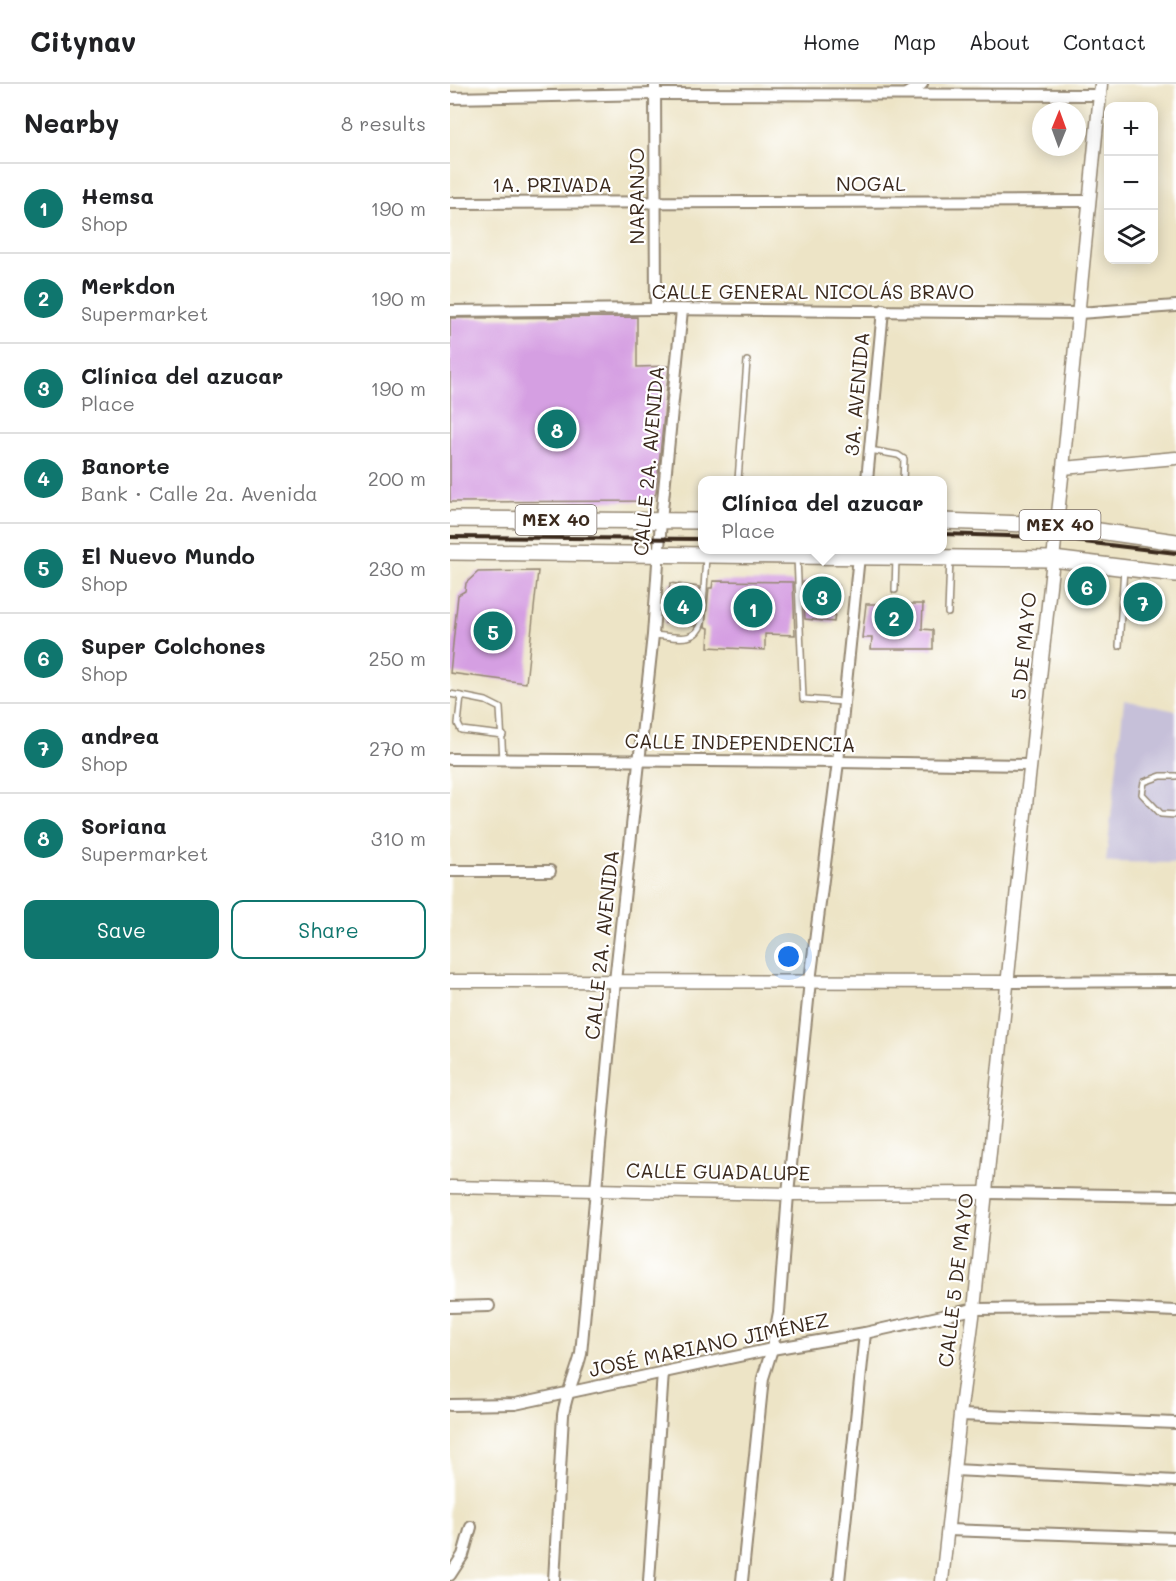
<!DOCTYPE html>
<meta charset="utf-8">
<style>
:root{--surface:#fff;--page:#f2f2f2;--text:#202124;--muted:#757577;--line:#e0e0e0;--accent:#0f766e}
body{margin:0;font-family:Mali,sans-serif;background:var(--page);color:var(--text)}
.controls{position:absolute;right:18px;top:18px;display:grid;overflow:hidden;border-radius:12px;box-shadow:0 3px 15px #0003}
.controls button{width:54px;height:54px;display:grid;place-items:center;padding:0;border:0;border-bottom:2px solid var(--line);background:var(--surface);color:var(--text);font:30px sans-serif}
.compass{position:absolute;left:582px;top:18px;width:54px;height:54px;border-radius:50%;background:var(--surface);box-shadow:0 3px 15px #0003;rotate:1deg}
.you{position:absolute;left:339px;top:873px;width:21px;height:21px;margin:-15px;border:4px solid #fff;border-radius:50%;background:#1a73e8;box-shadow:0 0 0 9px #1a73e833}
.badge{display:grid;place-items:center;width:39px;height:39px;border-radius:50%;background:var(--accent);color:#fff;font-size:20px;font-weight:700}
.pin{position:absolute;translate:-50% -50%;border:3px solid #fff;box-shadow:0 2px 6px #0006}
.popup{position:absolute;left:248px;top:392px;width:249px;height:78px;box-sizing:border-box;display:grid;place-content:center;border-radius:12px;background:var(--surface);filter:drop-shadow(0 2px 4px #0005);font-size:20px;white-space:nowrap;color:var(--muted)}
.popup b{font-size:22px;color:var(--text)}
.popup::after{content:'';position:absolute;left:50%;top:100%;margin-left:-12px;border:12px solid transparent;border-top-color:var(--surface)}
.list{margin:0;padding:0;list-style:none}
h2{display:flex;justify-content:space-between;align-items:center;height:78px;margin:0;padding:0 24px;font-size:26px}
h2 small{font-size:20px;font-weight:400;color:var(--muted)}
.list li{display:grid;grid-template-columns:39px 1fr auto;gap:18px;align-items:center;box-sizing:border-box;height:90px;padding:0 24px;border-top:2px solid var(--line)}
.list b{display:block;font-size:22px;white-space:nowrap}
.list p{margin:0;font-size:20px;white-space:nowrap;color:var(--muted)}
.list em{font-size:20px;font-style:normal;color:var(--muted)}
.actions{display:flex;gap:12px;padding:18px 24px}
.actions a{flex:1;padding:14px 0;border:2px solid var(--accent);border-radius:12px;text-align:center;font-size:21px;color:var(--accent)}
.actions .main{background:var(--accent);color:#fff}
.icon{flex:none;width:33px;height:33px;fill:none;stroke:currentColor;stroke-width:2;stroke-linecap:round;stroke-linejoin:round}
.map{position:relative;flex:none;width:726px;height:1497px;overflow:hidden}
header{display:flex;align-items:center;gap:36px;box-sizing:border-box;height:84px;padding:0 30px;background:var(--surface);border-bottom:2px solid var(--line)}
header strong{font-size:28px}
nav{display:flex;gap:33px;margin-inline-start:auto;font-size:21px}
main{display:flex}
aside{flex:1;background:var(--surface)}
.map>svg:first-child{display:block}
.industrial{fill:#c6c0d9}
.building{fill:#d59fe2}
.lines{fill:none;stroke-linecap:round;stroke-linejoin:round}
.service-casing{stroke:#948772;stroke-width:8}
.minor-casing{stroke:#948772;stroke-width:14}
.tertiary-casing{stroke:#948772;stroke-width:15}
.primary-casing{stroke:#948772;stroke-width:18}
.service{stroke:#fff;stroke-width:5}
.minor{stroke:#fff;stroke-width:10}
.tertiary{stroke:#fff;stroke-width:12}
.primary{stroke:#fff;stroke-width:15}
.rail{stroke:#3b2a1e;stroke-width:4}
.labels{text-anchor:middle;stroke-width:4.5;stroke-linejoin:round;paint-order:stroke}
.shield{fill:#fff;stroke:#766a62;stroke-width:1.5}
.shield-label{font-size:18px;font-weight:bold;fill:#3b2a1e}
.street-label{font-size:20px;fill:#3b2a1e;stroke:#fff}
</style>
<header>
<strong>Citynav</strong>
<nav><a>Home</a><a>Map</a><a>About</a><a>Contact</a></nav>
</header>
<main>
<aside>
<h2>Nearby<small>8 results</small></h2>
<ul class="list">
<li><span class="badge">1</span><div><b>Hemsa</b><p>Shop</p></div><em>190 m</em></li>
<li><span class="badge">2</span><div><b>Merkdon</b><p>Supermarket</p></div><em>190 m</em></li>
<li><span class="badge">3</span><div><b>Clínica del azucar</b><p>Place</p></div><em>190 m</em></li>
<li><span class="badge">4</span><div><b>Banorte</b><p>Bank · Calle 2a. Avenida</p></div><em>200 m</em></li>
<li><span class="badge">5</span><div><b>El Nuevo Mundo</b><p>Shop</p></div><em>230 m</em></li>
<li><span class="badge">6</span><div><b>Super Colchones</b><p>Shop</p></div><em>250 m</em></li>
<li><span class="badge">7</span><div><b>andrea</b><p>Shop</p></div><em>270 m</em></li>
<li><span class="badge">8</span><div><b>Soriana</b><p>Supermarket</p></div><em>310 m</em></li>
</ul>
<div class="actions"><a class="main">Save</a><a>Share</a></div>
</aside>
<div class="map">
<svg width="726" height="1497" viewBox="0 0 726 1497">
<rect width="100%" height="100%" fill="#fff"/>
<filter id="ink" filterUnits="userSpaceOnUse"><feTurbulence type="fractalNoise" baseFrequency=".0167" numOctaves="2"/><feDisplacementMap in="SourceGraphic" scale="12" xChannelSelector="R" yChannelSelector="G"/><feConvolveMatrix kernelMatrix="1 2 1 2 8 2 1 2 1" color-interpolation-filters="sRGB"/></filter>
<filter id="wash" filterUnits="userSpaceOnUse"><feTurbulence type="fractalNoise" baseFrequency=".008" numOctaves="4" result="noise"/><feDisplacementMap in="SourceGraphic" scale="24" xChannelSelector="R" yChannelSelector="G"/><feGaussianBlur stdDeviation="1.35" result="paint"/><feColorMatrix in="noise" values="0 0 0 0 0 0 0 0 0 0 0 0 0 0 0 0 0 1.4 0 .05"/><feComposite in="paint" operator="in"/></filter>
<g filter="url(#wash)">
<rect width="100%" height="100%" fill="#ede4c6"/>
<path class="industrial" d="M674 616 726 627V779L656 778Z"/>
<g id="blocks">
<g class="building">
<path d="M187 233V283L219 282 206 409 202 417 0 418V234Z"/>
<path d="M88 487 76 599 0 589 8 511 15 507 16 499 28 488Z"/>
<path d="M263 497 343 498 345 551 315 550V566L258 563 259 544 255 543 259 504H262Z"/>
<path d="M353 498 388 501 384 538 355 535Z"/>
<path d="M220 499 249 503 247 537 245 542 215 539Z"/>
<path d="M416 520H473L472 545 483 546V565H421L422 554H412Z"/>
</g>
</g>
</g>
<g filter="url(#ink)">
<use href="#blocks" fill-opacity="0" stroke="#948772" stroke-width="1.5"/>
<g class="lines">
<g class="service-casing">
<g id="service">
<path d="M420 366 448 371 454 375 453 396"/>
<path d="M288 396 297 277"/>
<path d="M347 473 353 615 393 618"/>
<path d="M445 506 446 474"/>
<path d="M498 529 500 474"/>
<path d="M203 551C223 552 246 561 252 538L256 472"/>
<path d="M669 562 674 484"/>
<path d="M0 610 11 612"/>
<path d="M53 651 11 646 8 640 11 612 36 617 50 624 53 676"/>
<path d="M726 692H711L694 698 692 710 711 730 726 731"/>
</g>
</g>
<g class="minor-casing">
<g id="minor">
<path d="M205 0 206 225"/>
<path d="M456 10 472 0"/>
<path d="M0 14 205 10 650 11"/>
<path d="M0 119 638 117"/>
<path d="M0 227 206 225 629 229 726 222"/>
<path d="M417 396 433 226"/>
<path d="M0 675 388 678 580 681"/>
<path d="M0 787H100"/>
<path d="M558 898 726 897"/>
<path d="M536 1109 726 1112"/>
<path d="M0 1223 39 1222"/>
<path d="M0 1321 65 1320 322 1265 415 1249 524 1225 657 1224 726 1227"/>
<path d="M510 1331 726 1339"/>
<path d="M504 1386 726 1397"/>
<path d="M498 1446 726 1454"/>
<path d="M0 1491 13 1471 21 1443"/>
<path d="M104 1497 113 1331C116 1309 126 1291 131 1270L165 897 203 551 211 436 232 226"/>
<path d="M199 1497 213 1288"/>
<path d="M292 1497 313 1294 322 1265 329 1228 338 1110 360 897 388 678 409 472"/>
<path d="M389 1497 415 1249"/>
</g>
</g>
<g class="tertiary-casing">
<g id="tertiary">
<path d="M613 384 726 374"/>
<path d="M0 897 558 898"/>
<path d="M0 1103 338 1110 536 1109"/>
<path d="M492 1497 510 1331 524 1225 568 794 613 384 651 0"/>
</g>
</g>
<g class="primary-casing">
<g id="primary">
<path d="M0 435 252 437"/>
<path d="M492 437 607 441 726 458"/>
<path d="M0 468 603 475 726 490"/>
</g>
</g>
<use href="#service" class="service"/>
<use href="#minor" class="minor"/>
<use href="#tertiary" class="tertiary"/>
<use href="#primary" class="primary"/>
<g class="rail">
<path d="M492 450 592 453 726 469"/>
<path d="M0 453 252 455"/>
</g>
</g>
</g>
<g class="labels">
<g class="shield">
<rect x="65.5" y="421" width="81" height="30" rx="4.5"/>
<rect x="569.5" y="426" width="81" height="30" rx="4.5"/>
</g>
<g class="shield-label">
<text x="106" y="442">MEX 40</text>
<text x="610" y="447">MEX 40</text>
</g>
<g class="street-label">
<text x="421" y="107">NOGAL</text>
<text x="102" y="108">1A. PRIVADA</text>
<text transform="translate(187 112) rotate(-90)" y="7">NARANJO</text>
<text x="363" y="215">CALLE GENERAL NICOLÁS BRAVO</text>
<text transform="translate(407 310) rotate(-85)" y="7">3A. AVENIDA</text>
<text transform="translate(199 377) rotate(-85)" y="7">CALLE 2A. AVENIDA</text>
<text transform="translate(574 562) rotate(-84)" y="7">5 DE MAYO</text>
<text transform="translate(290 659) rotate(1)" y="7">CALLE INDEPENDENCIA</text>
<text transform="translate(152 861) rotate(-84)" y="7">CALLE 2A. AVENIDA</text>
<text transform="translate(268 1088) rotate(1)" y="7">CALLE GUADALUPE</text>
<text transform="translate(506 1196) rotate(-83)" y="7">CALLE 5 DE MAYO</text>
<text transform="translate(259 1261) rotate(-12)" y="7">JOSÉ MARIANO JIMÉNEZ</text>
</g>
</g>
</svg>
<div class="controls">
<button>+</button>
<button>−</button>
<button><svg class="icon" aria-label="layers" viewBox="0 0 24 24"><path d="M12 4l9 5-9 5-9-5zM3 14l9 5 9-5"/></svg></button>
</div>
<svg class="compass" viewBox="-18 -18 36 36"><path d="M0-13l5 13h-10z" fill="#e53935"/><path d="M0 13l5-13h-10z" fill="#757577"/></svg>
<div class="you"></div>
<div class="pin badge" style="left:303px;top:524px">1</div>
<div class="pin badge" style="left:444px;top:533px">2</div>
<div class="pin badge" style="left:372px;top:512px">3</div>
<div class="popup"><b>Clínica del azucar</b>Place</div>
<div class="pin badge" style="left:233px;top:521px">4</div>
<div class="pin badge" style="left:43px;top:547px">5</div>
<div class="pin badge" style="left:637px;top:502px">6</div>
<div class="pin badge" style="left:693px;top:518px">7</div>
<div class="pin badge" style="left:107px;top:345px">8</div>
</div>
</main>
